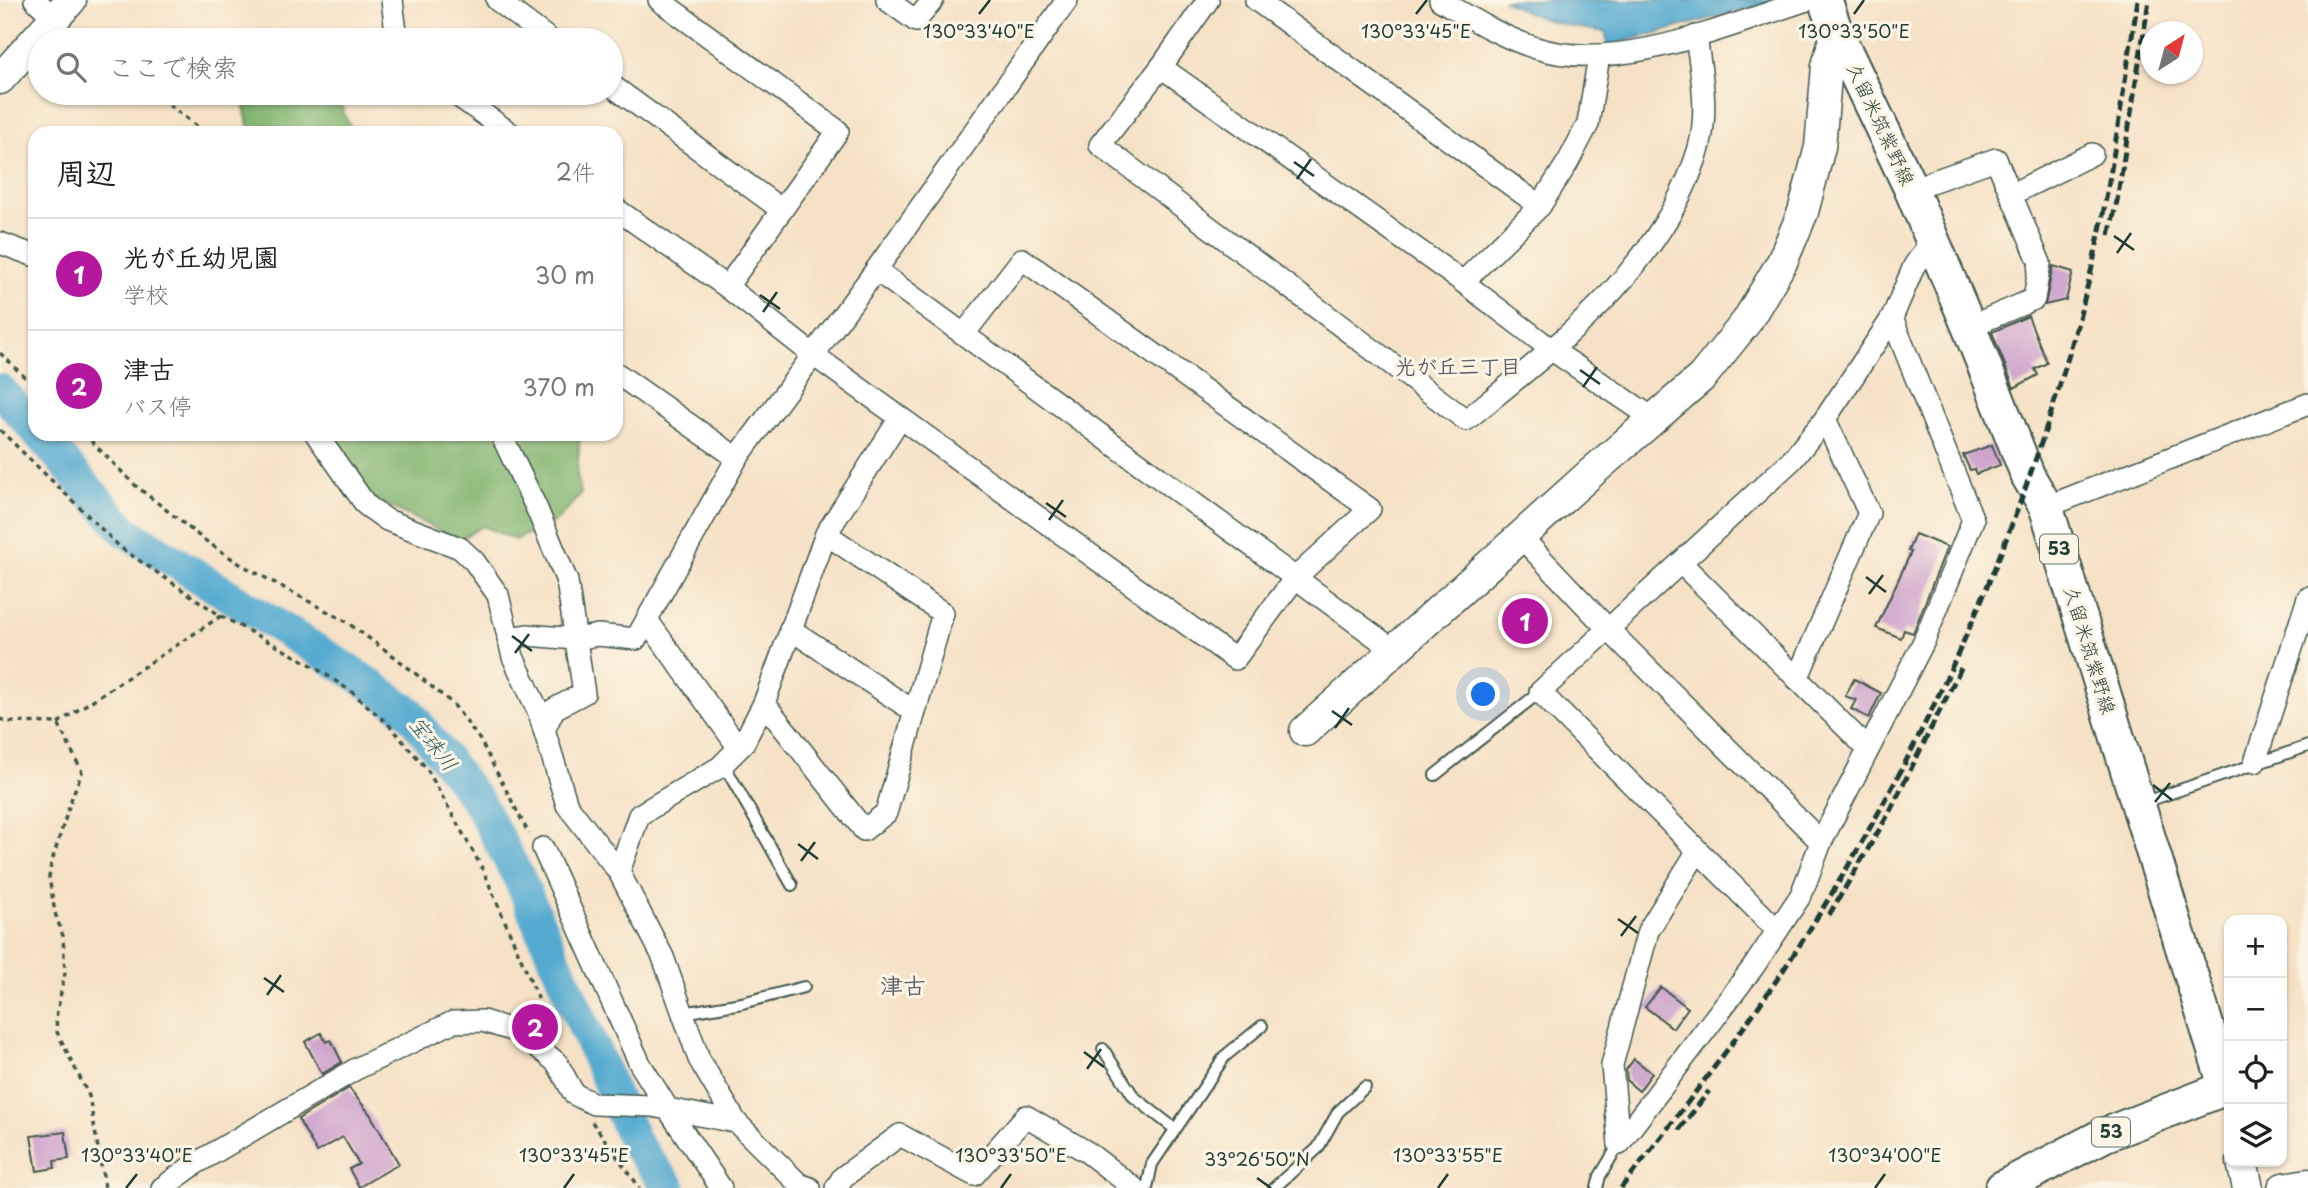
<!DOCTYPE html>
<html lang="ja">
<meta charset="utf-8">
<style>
:root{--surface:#fff;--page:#f6f6f6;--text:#202124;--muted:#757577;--line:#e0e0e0;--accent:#b5179e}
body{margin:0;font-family:"Playpen Sans","Klee One",sans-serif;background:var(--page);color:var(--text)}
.controls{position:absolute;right:21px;bottom:21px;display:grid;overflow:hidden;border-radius:14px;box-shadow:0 2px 5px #0004}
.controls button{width:63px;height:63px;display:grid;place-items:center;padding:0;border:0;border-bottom:2px solid var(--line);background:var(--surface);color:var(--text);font:35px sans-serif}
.compass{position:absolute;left:2140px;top:21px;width:63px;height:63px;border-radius:50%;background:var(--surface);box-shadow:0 2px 5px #0004;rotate:36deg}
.you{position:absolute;left:1484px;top:695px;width:24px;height:24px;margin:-18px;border:5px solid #fff;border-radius:50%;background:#1a73e8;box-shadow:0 0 0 10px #1a73e833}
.badge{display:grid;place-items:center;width:46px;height:46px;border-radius:50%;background:var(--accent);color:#fff;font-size:23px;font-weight:700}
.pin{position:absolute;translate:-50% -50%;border:4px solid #fff;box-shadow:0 2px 7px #0006}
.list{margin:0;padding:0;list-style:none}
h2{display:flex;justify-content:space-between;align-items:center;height:91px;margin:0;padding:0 28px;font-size:30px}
h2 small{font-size:23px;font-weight:400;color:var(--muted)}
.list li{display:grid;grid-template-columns:46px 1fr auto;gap:21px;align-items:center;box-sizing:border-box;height:112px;padding:0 28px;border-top:2px solid var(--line)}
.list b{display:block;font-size:26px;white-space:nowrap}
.list p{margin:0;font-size:23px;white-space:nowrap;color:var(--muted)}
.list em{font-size:23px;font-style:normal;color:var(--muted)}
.icon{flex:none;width:38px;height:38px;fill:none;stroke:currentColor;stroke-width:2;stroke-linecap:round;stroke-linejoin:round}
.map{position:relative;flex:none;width:2308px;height:1188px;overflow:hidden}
.search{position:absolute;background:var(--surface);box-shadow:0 2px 5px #0004;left:28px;top:28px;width:595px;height:77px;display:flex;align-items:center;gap:18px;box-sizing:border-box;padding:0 24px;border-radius:38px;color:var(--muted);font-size:26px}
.panel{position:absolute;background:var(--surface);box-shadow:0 2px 5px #0004;left:28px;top:126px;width:595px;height:315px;border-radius:21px}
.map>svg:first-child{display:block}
.forest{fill:#81b46f;stroke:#507852;stroke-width:2}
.water{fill:#54aad0;stroke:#3a7482;stroke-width:2}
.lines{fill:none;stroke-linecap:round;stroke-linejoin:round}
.river{stroke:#54aad0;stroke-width:33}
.building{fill:#cb9ecb}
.lane-casing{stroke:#3f564a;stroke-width:14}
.street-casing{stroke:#3f564a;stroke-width:24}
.secondary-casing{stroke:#3f564a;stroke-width:33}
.primary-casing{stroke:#3f564a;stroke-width:37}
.path{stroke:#3f564a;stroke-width:3.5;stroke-dasharray:5 5;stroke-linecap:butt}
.lane{stroke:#fff;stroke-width:10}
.street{stroke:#fff;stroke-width:21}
.secondary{stroke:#fff;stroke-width:30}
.primary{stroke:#fff;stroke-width:33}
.rail{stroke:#1f3d34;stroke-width:5;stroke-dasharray:10 5;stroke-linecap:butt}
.ticks{fill:none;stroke:#1f3d34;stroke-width:2.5}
.labels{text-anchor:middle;stroke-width:6;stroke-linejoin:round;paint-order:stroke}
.shield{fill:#fcf5e5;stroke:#617469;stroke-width:2}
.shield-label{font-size:18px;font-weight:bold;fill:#1f3d34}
.street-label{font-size:19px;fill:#1f3d34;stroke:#fcf5e5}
.neighbourhood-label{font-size:21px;font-weight:bold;fill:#5b5f69;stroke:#fcf5e5}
.water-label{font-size:21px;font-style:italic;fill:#2f5e63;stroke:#fcf5e5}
.quarter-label{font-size:23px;font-weight:bold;fill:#5b5f69;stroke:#fcf5e5}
.ticks-label{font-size:18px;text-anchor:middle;fill:#1f3d34;stroke:#fcf5e5;stroke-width:6;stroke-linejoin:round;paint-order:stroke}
</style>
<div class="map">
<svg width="2308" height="1188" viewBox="0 0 2308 1188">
<rect width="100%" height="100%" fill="#fcf5e5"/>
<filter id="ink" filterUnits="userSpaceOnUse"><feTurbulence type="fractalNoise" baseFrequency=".0143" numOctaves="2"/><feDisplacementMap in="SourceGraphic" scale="14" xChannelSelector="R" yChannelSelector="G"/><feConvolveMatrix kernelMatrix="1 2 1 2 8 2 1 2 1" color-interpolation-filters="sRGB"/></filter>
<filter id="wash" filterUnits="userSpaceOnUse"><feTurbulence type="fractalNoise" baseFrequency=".00686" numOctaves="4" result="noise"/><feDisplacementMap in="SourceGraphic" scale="28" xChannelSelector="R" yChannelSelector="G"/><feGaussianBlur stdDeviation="1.57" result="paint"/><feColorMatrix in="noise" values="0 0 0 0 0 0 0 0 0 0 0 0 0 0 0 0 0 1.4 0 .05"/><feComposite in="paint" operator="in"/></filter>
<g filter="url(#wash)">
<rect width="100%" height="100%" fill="#f5e1c5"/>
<g class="forest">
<path d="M241 93H337L347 121 354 133H250Z"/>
<path d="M330 434H580L577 474 581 494 556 521 515 540 483 526 458 540 367 495Z"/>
</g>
<path class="water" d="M1504 0H1781L1607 46 1606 32C1570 28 1535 20 1504 0Z"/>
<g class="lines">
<g class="river">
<path d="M0 390 35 429"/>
<path d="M39 434 125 531 352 672 409 712 479 803 520 880 636 1145 670 1188"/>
</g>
</g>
<g id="blocks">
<g class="building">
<path d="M2053 266 2073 272 2066 300 2045 305Z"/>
<path d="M2028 316 2047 363 2035 369 2038 375 2014 388 1992 332Z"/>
<path d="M1992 445 2000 465 1976 474 1974 469 1970 470 1963 455Z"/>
<path d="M1915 534 1947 547 1913 633 1904 630 1901 638 1876 628 1911 552 1908 551Z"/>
<path d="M1854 679 1881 693 1869 718 1851 709 1856 700 1845 696Z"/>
<path d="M1661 987 1688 1008 1673 1028 1645 1007Z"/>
<path d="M321 1033 326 1042 331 1040 342 1062 322 1074 305 1042Z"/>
<path d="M1634 1059 1652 1073 1639 1091 1627 1081 1626 1070Z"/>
<path d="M349 1088 370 1114 399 1164 359 1187 349 1169 359 1164 343 1137 317 1152 298 1119Z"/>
<path d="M65 1132 69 1159 54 1161 55 1168 37 1171 31 1136Z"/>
</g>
</g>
</g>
<g filter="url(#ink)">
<use href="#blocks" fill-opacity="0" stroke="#3f564a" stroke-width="2"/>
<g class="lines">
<g class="lane-casing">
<g id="lane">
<path d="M723 763 792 885"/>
<path d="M1435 775 1540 692"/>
<path d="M2142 803 2308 746"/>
<path d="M683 1013 742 1003 804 987"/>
<path d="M1103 1049 1134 1097 1175 1129"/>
<path d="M1147 1188 1152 1164 1225 1056 1262 1026"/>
<path d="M1274 1188 1318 1148 1338 1112 1365 1087"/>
<path d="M1597 1188 1600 1176 1619 1144"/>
</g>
</g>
<g class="street-casing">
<g id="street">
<path d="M35 0 55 18"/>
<path d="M392 0 397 40"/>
<path d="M497 0 550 40"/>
<path d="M659 0 838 131 727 287"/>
<path d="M887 0 916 21 933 0"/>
<path d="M1208 0 1161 67 1100 145 1466 420C1557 346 1664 266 1699 148 1709 111 1701 72 1696 36"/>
<path d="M1256 0 1540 206"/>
<path d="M1440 0C1471 18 1501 37 1536 48 1617 74 1729 25 1807 0"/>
<path d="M1161 67 1463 282 1552 350 1654 419"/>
<path d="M611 85 782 210"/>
<path d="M454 93 510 133"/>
<path d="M1911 189 1996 159 2040 263 2034 299 1969 327"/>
<path d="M2012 194 2092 154"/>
<path d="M616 209 727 287 812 354 1235 659 1295 578 1370 509 1022 259 964 334"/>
<path d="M0 243 35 256"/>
<path d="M876 270 1395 651"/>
<path d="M1463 282 1540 206 1568 162 1588 124 1599 56"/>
<path d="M616 373 737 458"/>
<path d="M316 434 366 505 387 520 460 548 474 561 498 595 513 657 539 713 567 805 619 872 663 957 699 1059 736 1122"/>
<path d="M501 434 536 507 567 581 584 693 554 709 544 730"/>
<path d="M2046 507 2308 404"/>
<path d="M1521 537 1609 630 1821 842"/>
<path d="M1681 563 1868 749"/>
<path d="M647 620 739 748"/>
<path d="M790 629 915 712"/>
<path d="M508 638 527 635 576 639 598 635 636 639 737 458 876 270 1067 0"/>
<path d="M1797 679 1869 513 1825 419"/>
<path d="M764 703 864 830 886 813 943 613 826 534"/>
<path d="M2255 762 2308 598"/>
<path d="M543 848 640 1064 668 1109 736 1122 799 1184 810 1188"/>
<path d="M619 872 639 815 720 767 743 744 764 703 826 534 900 418"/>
<path d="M1777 930 1540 692 1792 460 1825 419 1892 318 1914 266 1932 240"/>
<path d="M1619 1144 1754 966 1801 895 1821 842 1924 641 1973 520 1892 318"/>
<path d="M1619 1144 1612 1065 1648 931 1697 852"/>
<path d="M162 1188 195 1164 356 1069 453 1022 483 1021 521 1033 557 1063 574 1094 594 1104 652 1106 668 1109 721 1188"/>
<path d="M836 1188 843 1177 900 1135 974 1175 1026 1116 1087 1152 1134 1188"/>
</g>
</g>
<g class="secondary-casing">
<g id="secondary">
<path d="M0 79 71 0"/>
<path d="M1305 731 1591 473 1702 377 1747 321 1782 262 1803 212 1820 147 1827 66 1836 32"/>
<path d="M2242 1162 2248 1188"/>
<path d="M2283 1188 2308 1184"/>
</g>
</g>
<g class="primary-casing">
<path id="primary" d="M1825 0 1836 32 1911 189 1969 327 2028 476 2046 507 2226 1088 2104 1135 2002 1188"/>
</g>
<g class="path">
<path d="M72 31 84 40"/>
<path d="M153 93 206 133"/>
<path d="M0 353 35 387"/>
<path d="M0 430 121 548 221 616 310 664 352 692 389 725 427 769 482 868 554 1035"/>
<path d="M84 434 135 485 203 539 240 564 345 621 395 657 453 704 480 740 529 834"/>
<path d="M0 719 9 722 58 723 82 772 72 797 51 864 49 877 55 913 63 936 65 973 56 1017 57 1032 89 1096 105 1188"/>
<path d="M58 723 221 616"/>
<path d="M592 1122 640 1188"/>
</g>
<use href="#lane" class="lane"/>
<use href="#street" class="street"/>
<use href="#secondary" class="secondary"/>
<use href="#primary" class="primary"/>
<g class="rail">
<path d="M2109 235 2117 201 2149 0"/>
<path d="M1829 915 1888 815 1961 668"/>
<path d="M1679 1130 1709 1091"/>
<path d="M1621 1188C1679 1114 1738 1039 1790 960 1925 753 2029 519 2089 280 2111 188 2122 93 2138 0"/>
</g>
</g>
</g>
<path class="ticks" d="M979 14 990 0M1416 14 1427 0M1854 14 1864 0M1294 162 1314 176M1297 179 1311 159M2114 236 2134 250M2117 253 2131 233M760 295 780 309M763 312 777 292M1580 370 1600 384M1583 387 1597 367M1046 503 1066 517M1049 520 1063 500M1866 577 1886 592M1869 594 1883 575M512 636 532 651M515 653 529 634M1332 711 1352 725M1335 728 1349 708M2153 785 2172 800M2155 802 2170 783M798 844 818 859M801 861 815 842M1618 919 1638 933M1621 936 1636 916M264 978 284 992M267 995 281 975M1084 1052 1104 1067M1087 1069 1101 1049M1257 1178 1271 1188M126 1188 137 1174M564 1188 574 1174M1001 1188 1011 1174M1438 1188 1448 1174M1875 1188 1885 1174"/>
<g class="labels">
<g class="shield">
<rect x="2040" y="534.5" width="38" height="29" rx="5"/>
<rect x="2092" y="1117.5" width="38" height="29" rx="5"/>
</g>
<g class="shield-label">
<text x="2059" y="555">53</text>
<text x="2111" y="1138">53</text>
</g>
<g class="street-label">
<text transform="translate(1881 124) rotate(65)" y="7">久留米筑紫野線</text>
<text transform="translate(2090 650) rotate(73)" y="7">久留米筑紫野線</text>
</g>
<g class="neighbourhood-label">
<text x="1458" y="374">光が丘三丁目</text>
</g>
<g class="water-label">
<text transform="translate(433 744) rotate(52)" y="7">宝珠川</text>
</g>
<g class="quarter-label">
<text x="903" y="994">津古</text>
</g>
</g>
<g class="ticks-label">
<text x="979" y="38">130°33'40"E</text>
<text x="1416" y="38">130°33'45"E</text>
<text x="1854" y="38">130°33'50"E</text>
<text x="137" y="1162">130°33'40"E</text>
<text x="574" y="1162">130°33'45"E</text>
<text x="1011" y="1162">130°33'50"E</text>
<text x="1448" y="1162">130°33'55"E</text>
<text x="1885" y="1162">130°34'00"E</text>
<text x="1257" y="1166">33°26'50"N</text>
</g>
</svg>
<div class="controls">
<button>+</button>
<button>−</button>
<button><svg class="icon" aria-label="locate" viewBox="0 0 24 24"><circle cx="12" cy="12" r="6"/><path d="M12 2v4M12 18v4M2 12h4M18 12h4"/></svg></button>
<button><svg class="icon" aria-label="layers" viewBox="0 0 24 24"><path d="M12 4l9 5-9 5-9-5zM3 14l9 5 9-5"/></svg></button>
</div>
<svg class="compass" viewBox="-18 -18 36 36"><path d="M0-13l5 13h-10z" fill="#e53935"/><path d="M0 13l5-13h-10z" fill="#757577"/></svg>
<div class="you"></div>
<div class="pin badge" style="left:1525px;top:621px">1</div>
<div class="pin badge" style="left:535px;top:1027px">2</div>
<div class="search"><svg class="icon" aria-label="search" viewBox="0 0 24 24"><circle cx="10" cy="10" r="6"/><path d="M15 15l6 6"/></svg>ここで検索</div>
<section class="panel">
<h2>周辺<small>2件</small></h2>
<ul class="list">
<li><span class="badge">1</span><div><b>光が丘幼児園</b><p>学校</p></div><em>30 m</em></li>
<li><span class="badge">2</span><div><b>津古</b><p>バス停</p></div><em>370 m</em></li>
</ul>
</section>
</div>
